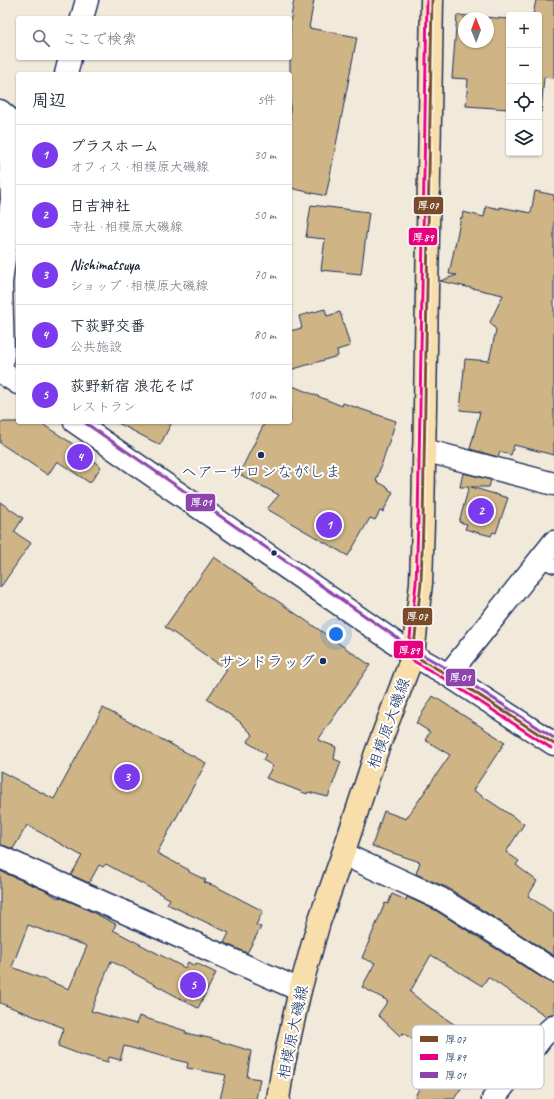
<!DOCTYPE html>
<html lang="ja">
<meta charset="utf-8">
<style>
:root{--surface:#fff;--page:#f2f2f3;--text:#1f2937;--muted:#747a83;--line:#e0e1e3;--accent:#7c3aed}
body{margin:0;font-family:Caveat,"Klee One",sans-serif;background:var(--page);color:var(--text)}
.controls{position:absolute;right:12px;top:12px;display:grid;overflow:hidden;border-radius:4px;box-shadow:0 1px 3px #0004}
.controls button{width:36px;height:36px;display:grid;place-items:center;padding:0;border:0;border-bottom:1px solid var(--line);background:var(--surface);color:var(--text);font:20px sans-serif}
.compass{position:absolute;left:458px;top:12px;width:36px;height:36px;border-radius:50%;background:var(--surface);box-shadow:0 1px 3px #0004;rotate:359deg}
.you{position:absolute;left:336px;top:634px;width:14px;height:14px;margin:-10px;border:3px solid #fff;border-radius:50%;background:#1a73e8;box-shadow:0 0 0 6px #1a73e833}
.badge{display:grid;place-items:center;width:26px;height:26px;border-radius:50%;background:var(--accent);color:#fff;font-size:13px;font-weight:700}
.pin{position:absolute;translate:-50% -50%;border:2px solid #fff;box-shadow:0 1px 4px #0006}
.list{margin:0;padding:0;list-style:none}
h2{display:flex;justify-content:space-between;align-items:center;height:52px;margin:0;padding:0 16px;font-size:17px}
h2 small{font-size:13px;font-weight:400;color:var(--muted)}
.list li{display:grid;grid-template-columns:26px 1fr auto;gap:12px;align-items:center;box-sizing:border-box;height:60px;padding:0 16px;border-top:1px solid var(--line)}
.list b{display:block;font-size:15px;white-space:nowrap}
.list p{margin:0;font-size:13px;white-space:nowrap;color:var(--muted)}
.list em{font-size:13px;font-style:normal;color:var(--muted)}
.icon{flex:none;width:22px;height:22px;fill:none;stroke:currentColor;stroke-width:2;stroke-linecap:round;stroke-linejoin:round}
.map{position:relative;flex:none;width:554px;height:1099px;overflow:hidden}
.search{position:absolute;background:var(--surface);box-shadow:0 1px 3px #0004;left:16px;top:16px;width:276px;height:44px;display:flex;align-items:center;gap:10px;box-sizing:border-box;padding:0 14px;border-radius:4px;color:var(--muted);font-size:15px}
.panel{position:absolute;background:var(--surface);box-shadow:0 1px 3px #0004;left:16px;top:72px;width:276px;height:352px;border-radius:4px}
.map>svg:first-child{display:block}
.building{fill:#cfb585;stroke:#1b2f5e;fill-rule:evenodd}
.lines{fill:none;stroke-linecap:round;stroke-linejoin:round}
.service-casing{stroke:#1b2f5e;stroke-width:16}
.minor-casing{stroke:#1b2f5e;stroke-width:25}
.tertiary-casing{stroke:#1b2f5e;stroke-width:25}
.primary-casing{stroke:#1b2f5e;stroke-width:25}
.service{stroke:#fff;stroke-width:13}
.minor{stroke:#fff;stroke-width:22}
.tertiary{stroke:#fff;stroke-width:22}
.primary{stroke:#f8deab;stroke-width:22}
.bus-1-casing{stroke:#fff;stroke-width:6}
.bus-2-casing{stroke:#fff;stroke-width:6}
.bus-3-casing{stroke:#fff;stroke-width:6}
.bus-1{stroke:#7a4b2a;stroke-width:3}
.bus-2{stroke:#e5007d;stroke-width:3}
.bus-3{stroke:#8e44ad;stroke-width:3}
.poi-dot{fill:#1b2f5e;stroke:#fff;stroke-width:1.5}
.labels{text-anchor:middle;stroke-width:4;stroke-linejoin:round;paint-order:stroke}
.poi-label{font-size:16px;fill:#1b2f5e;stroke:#fff}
.street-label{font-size:16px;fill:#1b2f5e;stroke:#fff}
.key{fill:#fff;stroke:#bbc1cf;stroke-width:1}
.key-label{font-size:11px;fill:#1b2f5e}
.line-badge{stroke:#fff;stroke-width:1.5}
.badge-label{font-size:11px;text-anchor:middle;font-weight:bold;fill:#fff}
</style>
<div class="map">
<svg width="554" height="1099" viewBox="0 0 554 1099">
<rect width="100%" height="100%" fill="#f1e9da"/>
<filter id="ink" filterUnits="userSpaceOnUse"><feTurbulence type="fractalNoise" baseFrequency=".025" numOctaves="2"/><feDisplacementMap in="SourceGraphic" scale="8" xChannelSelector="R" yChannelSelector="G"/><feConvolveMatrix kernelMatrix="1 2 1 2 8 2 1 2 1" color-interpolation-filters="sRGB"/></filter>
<g filter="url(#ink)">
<g class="building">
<path d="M294 0H314L309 28 357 37 326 196 290 188V23Z"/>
<path d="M536 0H554V78L544 77 541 112H539V15H533Z"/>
<path d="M457 15 509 19V109L466 106 468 79 452 78ZM464 18H488V42H464Z"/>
<path d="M535 191 554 195V455L514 445 511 455 500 452 498 457 470 449 480 412 460 410 465 359 489 361 496 330 490 322 503 295 440 281 457 275 449 274 461 217 462 218 463 212 484 217 486 206 500 209V207L531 213Z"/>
<path d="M311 205 369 212 361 274 321 270 325 239 306 237Z"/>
<path d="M325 309 327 316 340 312 350 346 337 350 338 356 290 370V331L302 328 299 316Z"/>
<path d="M290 385 342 406 343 403 396 421 376 481 389 488 388 489 393 492 383 512 380 511 375 520 370 518 348 556 267 509 279 495 239 474 265 422H290Z"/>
<path d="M0 422H39L70 442 101 467 90 483 57 461 48 475 0 443Z"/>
<path d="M116 422H172L160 445Z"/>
<path d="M463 473 491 480 489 487H471L508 498 496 533 493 532 491 536 465 529 467 524 459 522 469 487H460Z"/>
<path d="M0 502 23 518 14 532 31 543 0 588Z"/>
<path d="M214 557 370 665 318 740 336 747 334 759 341 762 328 797 308 792 307 794 266 778 273 766 263 760 266 754 247 742 253 735 240 722 207 699 227 670 165 627Z"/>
<path d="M433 696 505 742 473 790 524 824 506 852 519 861 516 865 537 881 528 896 554 913V956L448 888 416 874 420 862 372 846 384 811 406 819 450 755 425 740 430 732 416 723Z"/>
<path d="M103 708 206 763 157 853 189 870V872L206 880 204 882 217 887 263 911 256 925 261 927 247 953 224 943 229 933 167 904 170 899 106 864 103 867 99 865 89 883 71 875 82 856 27 825 13 849 5 846 0 845V771L54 799Z"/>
<path d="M0 871 44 890 58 898 59 897 80 906 116 924 113 930 185 968 188 962 195 966 196 963 216 973 198 1008 111 961 91 1011 136 1024 139 1016 186 1031 185 1033 209 1038 251 1051 247 1077 260 1079 256 1099H220L226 1075 187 1068 188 1063 124 1046 120 1060 109 1057 108 1062 79 1054 58 1046 64 1028 0 1003ZM28 925 87 946 69 989 12 967Z"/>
<path d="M392 894 406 900 407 897 435 910 547 981 554 983V1014H551L546 1016 488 977 482 986 431 955 410 992 433 1010 488 1047 454 1099H414L435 1055 403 1033 400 1036 378 1015 388 1001 362 987 375 963 362 958 385 903 388 904Z"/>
</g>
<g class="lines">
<g class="service-casing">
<path id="service" d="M540 560 554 566"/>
</g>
<g class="minor-casing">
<g id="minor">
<path d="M82 18 87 0"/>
<path d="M66 74 70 58"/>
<path d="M0 111 8 118 12 199 1 283 3 354 1 372"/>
<path d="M424 450 554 484"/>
<path d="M448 675 554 542"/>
<path d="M343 854 441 899 508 941 554 971"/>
<path d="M0 857 300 990"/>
<path d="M493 1099 543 1036 554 1026"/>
</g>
</g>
<g class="tertiary-casing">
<g id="tertiary">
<path d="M0 371 18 383"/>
<path d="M75 422 413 655 448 675 554 744"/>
</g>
</g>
<g class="primary-casing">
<path id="primary" d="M278 1099 283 1067 300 990 319 922 343 854 376 753 413 655 421 583 423 522 432 0"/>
</g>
<use href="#service" class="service"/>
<use href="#minor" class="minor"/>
<use href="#tertiary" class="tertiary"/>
<use href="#primary" class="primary"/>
<g class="bus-1-casing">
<path id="bus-1" d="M432 0 423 522 421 583 413 655 448 675 554 744"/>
</g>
<g class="bus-2-casing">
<path id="bus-2" d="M427 0 418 522 416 583 408 656 410 659 445 679 551 748"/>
</g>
<g class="bus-3-casing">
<path id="bus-3" d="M84 422 416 651 451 671 554 738"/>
</g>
<use href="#bus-1" class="bus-1"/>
<use href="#bus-2" class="bus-2"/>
<use href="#bus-3" class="bus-3"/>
</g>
</g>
<g class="poi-dot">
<circle cx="261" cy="455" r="4"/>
<circle cx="274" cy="553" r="3.5"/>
<circle cx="323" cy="661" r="4"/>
</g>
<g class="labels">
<g class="poi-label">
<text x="261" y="477">ヘアーサロンながしま</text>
<text x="315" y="667" text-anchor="end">サンドラッグ</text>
</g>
<g class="street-label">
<text transform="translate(388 723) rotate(-70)" y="6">相模原大磯線</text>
<text transform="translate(292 1032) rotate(-78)" y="6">相模原大磯線</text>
</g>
</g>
<rect x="412" y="1025" width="132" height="64" rx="6" class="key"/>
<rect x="420" y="1036" width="18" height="6" fill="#7a4b2a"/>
<rect x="420" y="1054" width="18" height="6" fill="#e5007d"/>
<rect x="420" y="1072" width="18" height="6" fill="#8e44ad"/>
<g class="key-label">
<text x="445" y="1043">厚07</text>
<text x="445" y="1061">厚89</text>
<text x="445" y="1079">厚01</text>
</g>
<g class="line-badge">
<rect x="413" y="196" width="31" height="19" rx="4" fill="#7a4b2a"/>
<rect x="408" y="227" width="30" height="19" rx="4" fill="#e5007d"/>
<rect x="185" y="493" width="31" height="19" rx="4" fill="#8e44ad"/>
<rect x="402" y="607" width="31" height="19" rx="4" fill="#7a4b2a"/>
<rect x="393" y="640" width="31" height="19" rx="4" fill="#e5007d"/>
<rect x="445" y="668" width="31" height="19" rx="4" fill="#8e44ad"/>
</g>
<g class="badge-label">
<text x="428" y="209">厚07</text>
<text x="423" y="241">厚89</text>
<text x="201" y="506">厚01</text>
<text x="417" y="620">厚07</text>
<text x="409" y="654">厚89</text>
<text x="460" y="681">厚01</text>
</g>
</svg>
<div class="controls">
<button>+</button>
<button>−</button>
<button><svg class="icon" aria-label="locate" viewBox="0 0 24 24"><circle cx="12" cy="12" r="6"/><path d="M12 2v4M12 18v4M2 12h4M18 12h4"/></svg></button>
<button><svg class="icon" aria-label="layers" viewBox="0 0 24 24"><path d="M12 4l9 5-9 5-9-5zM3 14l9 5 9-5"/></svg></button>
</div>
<svg class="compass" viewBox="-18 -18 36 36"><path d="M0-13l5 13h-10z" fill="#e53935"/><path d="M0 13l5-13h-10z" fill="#747a83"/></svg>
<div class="you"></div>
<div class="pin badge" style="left:329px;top:525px">1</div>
<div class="pin badge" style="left:481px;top:511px">2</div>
<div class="pin badge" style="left:127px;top:777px">3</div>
<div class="pin badge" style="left:80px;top:457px">4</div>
<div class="pin badge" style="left:193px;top:985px">5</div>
<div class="search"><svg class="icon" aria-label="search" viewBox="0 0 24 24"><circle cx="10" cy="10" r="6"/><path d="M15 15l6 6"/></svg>ここで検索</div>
<section class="panel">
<h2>周辺<small>5件</small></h2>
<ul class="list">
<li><span class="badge">1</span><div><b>プラスホーム</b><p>オフィス · 相模原大磯線</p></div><em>30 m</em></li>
<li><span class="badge">2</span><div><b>日吉神社</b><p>寺社 · 相模原大磯線</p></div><em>50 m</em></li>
<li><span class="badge">3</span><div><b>Nishimatsuya</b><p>ショップ · 相模原大磯線</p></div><em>70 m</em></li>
<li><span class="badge">4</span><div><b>下荻野交番</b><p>公共施設</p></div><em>80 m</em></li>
<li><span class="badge">5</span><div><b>荻野新宿 浪花そば</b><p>レストラン</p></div><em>100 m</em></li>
</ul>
</section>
</div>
